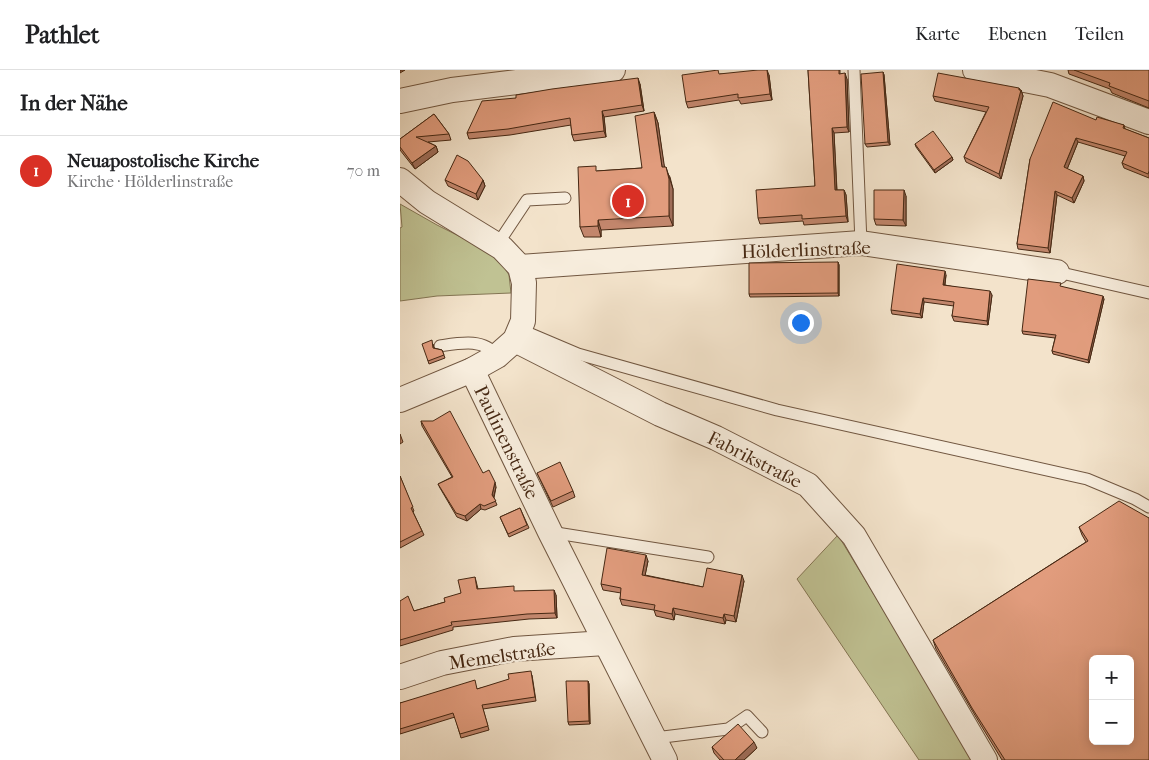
<!DOCTYPE html>
<html lang="de">
<meta charset="utf-8">
<style>
:root{--surface:#fff;--page:#f2f2f2;--text:#202124;--muted:#757577;--line:#e0e0e0;--accent:#d93025}
body{margin:0;font-family:"IM FELL French Canon",serif;background:var(--page);color:var(--text)}
.controls{position:absolute;right:15px;bottom:15px;display:grid;overflow:hidden;border-radius:8px;box-shadow:0 2px 12px #0003}
.controls button{width:45px;height:45px;display:grid;place-items:center;padding:0;border:0;border-bottom:1px solid var(--line);background:var(--surface);color:var(--text);font:25px sans-serif}
.you{position:absolute;left:400px;top:252px;width:18px;height:18px;margin:-12px;border:4px solid #fff;border-radius:50%;background:#1a73e8;box-shadow:0 0 0 8px #1a73e833}
.badge{display:grid;place-items:center;width:32px;height:32px;border-radius:50%;background:var(--accent);color:#fff;font-size:16px;font-weight:700}
.pin{position:absolute;translate:-50% -50%;border:2px solid #fff;box-shadow:0 1px 5px #0006}
.list{margin:0;padding:0;list-style:none}
h2{display:flex;justify-content:space-between;align-items:center;height:65px;margin:0;padding:0 20px;font-size:21px}
h2 small{font-size:16px;font-weight:400;color:var(--muted)}
.list li{display:grid;grid-template-columns:32px 1fr auto;gap:15px;align-items:center;box-sizing:border-box;height:70px;padding:0 20px;border-top:1px solid var(--line)}
.list b{display:block;font-size:19px;white-space:nowrap}
.list p{margin:0;font-size:16px;white-space:nowrap;color:var(--muted)}
.list em{font-size:16px;font-style:normal;color:var(--muted)}
.map{position:relative;flex:none;width:749px;height:690px;overflow:hidden}
header{display:flex;align-items:center;gap:30px;box-sizing:border-box;height:70px;padding:0 25px;background:var(--surface);border-bottom:1px solid var(--line)}
header strong{font-size:24px}
nav{display:flex;gap:28px;margin-inline-start:auto;font-size:18px}
main{display:flex}
aside{flex:1;background:var(--surface)}
.map>svg:first-child{display:block}
.green{fill:#c0c293;stroke:#837553}
.lines{fill:none;stroke-linecap:round;stroke-linejoin:round}
.service-casing{stroke:#715741;stroke-width:13}
.minor-casing{stroke:#715741;stroke-width:26}
.service{stroke:#f7eddd;stroke-width:11}
.minor{stroke:#f7eddd;stroke-width:24}
.wall{fill:#c2866c;stroke:#462813}
.shaded-wall{fill:#9e6d58;stroke:#462813}
.building{fill:#e19c7d;stroke:#462813;fill-rule:evenodd}
.labels{text-anchor:middle;stroke-width:4.5;stroke-linejoin:round;paint-order:stroke}
.street-label{font-size:19px;fill:#462813;stroke:#f7eddd}
</style>
<header>
<strong>Pathlet</strong>
<nav><a>Karte</a><a>Ebenen</a><a>Teilen</a></nav>
</header>
<main>
<aside>
<h2>In der Nähe<small></small></h2>
<ul class="list">
<li><span class="badge">1</span><div><b>Neuapostolische Kirche</b><p>Kirche · Hölderlinstraße</p></div><em>70 m</em></li>
</ul>
</aside>
<div class="map">
<svg width="749" height="690" viewBox="0 0 749 690">
<rect width="100%" height="100%" fill="#f3e3cb"/>
<filter id="stains"><feTurbulence type="fractalNoise" baseFrequency=".004" numOctaves="4"/><feColorMatrix values="0 0 0 0 .2 0 0 0 0 .09 0 0 0 0 .02 0 0 0 .5 -.17"/></filter>
<radialGradient id="worn" r=".72"><stop offset=".6" stop-color="#630" stop-opacity="0"/><stop offset="1" stop-color="#630" stop-opacity=".3"/></radialGradient>
<g class="green">
<path d="M0 134 37 155 73 173 100 191 109 205 111 223 37 226 0 231V158L2 157Z"/>
<path d="M438 465 574 690H519L397 509Z"/>
</g>
<g class="lines">
<g class="service-casing">
<g id="service">
<path d="M454 0 461 173"/>
<path d="M97 175 127 130 165 128"/>
<path d="M657 202 749 223"/>
<path d="M119 259 178 284 377 340 687 409 735 429 749 437"/>
<path d="M40 276C60 273 84 268 97 286"/>
<path d="M150 462 308 487"/>
<path d="M255 668 328 659 347 646 362 662"/>
</g>
</g>
<g class="minor-casing">
<g id="minor">
<path d="M575 0 650 15 749 52"/>
<path d="M0 31 52 20 213 0"/>
<path d="M0 110 27 132 102 178 120 197 124 213 123 251 115 270 97 286 72 300 0 330"/>
<path d="M120 197 461 173 657 202"/>
<path d="M115 270 260 344 316 368 408 415 454 466 585 690"/>
<path d="M72 300 150 462 265 690"/>
<path d="M0 607 42 593 114 579 205 573"/>
</g>
</g>
<use href="#service" class="service"/>
<use href="#minor" class="minor"/>
</g>
<g class="wall">
<path d="M408 0H440V4L447 9 449 62 434 63 437 120H444L446 125 448 152 404 155 403 151 360 154 358 148 415 116Z"/>
<path d="M668 0H749V38L712 23 710 19 669 4Z"/>
<path d="M483 2 484 5 490 75 467 77 465 74Z"/>
<path d="M320 4 369 5 372 30 341 34 339 30 288 38 286 32Z"/>
<path d="M240 14 244 41 204 47 206 67 174 71 172 65 171 55 110 65 69 69 67 63 116 28Z"/>
<path d="M620 20H621L623 26 601 109 566 92 564 87 586 42 535 31 533 26Z"/>
<path d="M254 42 258 53 264 97 270 107 273 119V156L201 160V167H184L180 157 197 101 242 98Z"/>
<path d="M34 44 49 64 51 70 28 72 36 76 38 82 15 99 0 80V69Z"/>
<path d="M696 50 724 55 725 59 749 68V108L724 98 722 93 725 86 678 72 667 99 683 106 684 111 674 133 657 125 650 183 618 179 617 174 630 89Z"/>
<path d="M515 74 552 87 553 90 535 103 516 77Z"/>
<path d="M45 110H83L85 116 78 130 48 116Z"/>
<path d="M506 126V156L476 155 474 149Z"/>
<path d="M438 192 439 195V226L350 227 349 224Z"/>
<path d="M546 205 545 215 592 225 588 255 554 251 552 246 554 236 524 232 522 248 492 244 491 240Z"/>
<path d="M662 217 704 229 689 293 653 284 652 281 655 268 623 264 622 261Z"/>
<path d="M33 274 34 278 42 280 45 288 29 294 28 291Z"/>
<path d="M21 351 83 403 96 417 94 428 97 435 85 440 81 439 67 451 57 447 40 418 38 414 52 407 22 356Z"/>
<path d="M0 364 3 372 0 374Z"/>
<path d="M137 403 173 421 175 427 153 437Z"/>
<path d="M0 406 14 441 13 442 24 465 0 478Z"/>
<path d="M120 438 129 458 109 467 100 447Z"/>
<path d="M749 448V690H602L576 647 536 579 533 570 686 472 682 465 679 457Z"/>
<path d="M248 491 245 505 303 517 344 511 336 552 326 550 325 554 275 544 274 550 256 546 254 540 222 535 220 529 221 523 203 520 201 514Z"/>
<path d="M75 507 78 519 156 525 157 548 129 549 53 557V560L0 576V531L14 541 45 532 61 523Z"/>
<path d="M132 605 136 631 83 639 89 660 61 668 55 647 0 664V633L77 619Z"/>
<path d="M188 611 189 614 190 654 169 655 168 652Z"/>
<path d="M312 677 357 678 344 690H320L314 683Z"/>
</g>
<g class="shaded-wall">
<path d="M0 0H5L0 3Z"/>
<path d="M367 0 369 5 372 30 370 24Z"/>
<path d="M483 2 484 5 490 75 488 72Z"/>
<path d="M445 3 447 9 449 62 447 57Z"/>
<path d="M238 8 240 14 244 41 242 35Z"/>
<path d="M619 18 621 22V20L623 26 601 109 599 104Z"/>
<path d="M202 41 204 47 206 67 204 61Z"/>
<path d="M254 42 258 53 266 107 262 97Z"/>
<path d="M432 58 434 63 437 126 435 120Z"/>
<path d="M676 68 678 72 666 102 664 97Z"/>
<path d="M36 76 38 82 15 99 12 93Z"/>
<path d="M552 87 553 90 535 103 534 100Z"/>
<path d="M266 97 273 119V156L269 146Z"/>
<path d="M683 106 684 111 674 133 672 128Z"/>
<path d="M83 110 85 116 78 130 76 124Z"/>
<path d="M444 120 446 125 448 152 446 146Z"/>
<path d="M504 120 506 126V156L503 150Z"/>
<path d="M655 121 657 125 650 183 648 178Z"/>
<path d="M198 150 201 160V167L198 156Z"/>
<path d="M438 192 439 195V226L438 223Z"/>
<path d="M545 201 546 205 544 219 543 215Z"/>
<path d="M590 221 592 225 588 255 587 251Z"/>
<path d="M703 226 704 229 689 293 688 290Z"/>
<path d="M523 228 524 232 522 248 520 244Z"/>
<path d="M95 412 96 417 93 429 92 425Z"/>
<path d="M80 434 81 439 67 451 65 446Z"/>
<path d="M246 485 248 491 244 511 242 505Z"/>
<path d="M342 505 344 511 336 552 334 546Z"/>
<path d="M154 520 156 525 157 548 155 543Z"/>
<path d="M273 538 275 544 274 550 272 544Z"/>
<path d="M324 544 326 550 325 554 323 548Z"/>
<path d="M188 611 189 614 190 654 189 651Z"/>
<path d="M354 672 357 678 344 690H335Z"/>
</g>
<g class="building">
<path d="M318 0 319 4 358 0H367L370 24 338 28V24L286 32 282 5Z"/>
<path d="M408 0H439V4L445 3 447 57 432 58 435 120H444L446 146 402 149V145L358 148 356 120 415 116Z"/>
<path d="M674 0H749V31L709 16 710 13Z"/>
<path d="M483 2 488 72 465 74 461 4Z"/>
<path d="M538 3 619 18V20H621L599 104 564 87 589 37 533 26Z"/>
<path d="M238 8 242 35 202 41 204 61 172 65 170 48 108 59 67 63 82 31 116 28V25L152 19Z"/>
<path d="M653 32 696 50 697 47 724 55 723 58 749 68V101L748 104 722 93 727 82 676 68 664 97 683 106 672 128 655 121 648 178 617 174 630 89Z"/>
<path d="M254 42 262 97H266L269 109V146L198 150V156L180 157 178 97 196 96V101L242 98 235 46Z"/>
<path d="M34 44 49 64 16 67 36 76 12 93 0 77V69Z"/>
<path d="M533 61 552 87 534 100 515 74Z"/>
<path d="M57 85 68 91 83 110 76 124 45 110Z"/>
<path d="M474 120H504L503 150 474 149Z"/>
<path d="M438 192V223L349 224V193Z"/>
<path d="M497 194 545 201 543 215 590 221 587 251 552 246 554 232 523 228 520 244 491 240Z"/>
<path d="M628 209 661 213 660 216 703 226 688 290 652 281 656 265 622 261Z"/>
<path d="M32 270 33 278 42 280 44 285 28 291 22 274Z"/>
<path d="M50 341 83 403 89 400 95 412 92 425 96 431 84 436 80 434 65 446 56 443 38 414 53 407 21 351H33Z"/>
<path d="M160 392 173 421 151 431 137 403Z"/>
<path d="M0 406 13 437 11 438 22 461 0 472Z"/>
<path d="M719 431 749 448V690H605L572 638 533 570 688 471 679 457ZM693 589H730V671H693Z"/>
<path d="M120 438 127 455 108 464 100 447Z"/>
<path d="M207 478 246 485 242 505 303 517 307 498 342 505 334 546 324 544 323 548 273 538 272 544 254 540 255 535 220 529 221 518 201 514Z"/>
<path d="M75 507 77 519 114 516V521L154 520 155 543 127 544 51 552 52 555 0 570V531L8 526 14 541 45 532 44 528 61 523 58 510Z"/>
<path d="M131 601 135 627 82 635 88 656 60 664 53 643 0 659V633L75 610 77 619 109 609 108 604Z"/>
<path d="M166 611H188L189 651 168 652Z"/>
<path d="M338 654 354 672 335 690H324L312 677Z"/>
</g>
<g class="labels">
<g class="street-label">
<text transform="translate(406 179) rotate(-2)" y="7">Hölderlinstraße</text>
<text transform="translate(107 372) rotate(64)" y="7">Paulinenstraße</text>
<text transform="translate(355 389) rotate(27)" y="7">Fabrikstraße</text>
<text transform="translate(102 585) rotate(-8)" y="7">Memelstraße</text>
</g>
</g>
<rect width="100%" height="100%" filter="url(#stains)"/>
<rect width="100%" height="100%" fill="url(#worn)"/>
</svg>
<div class="controls">
<button>+</button>
<button>−</button>
</div>
<div class="you"></div>
<div class="pin badge" style="left:228px;top:131px">1</div>
</div>
</main>
